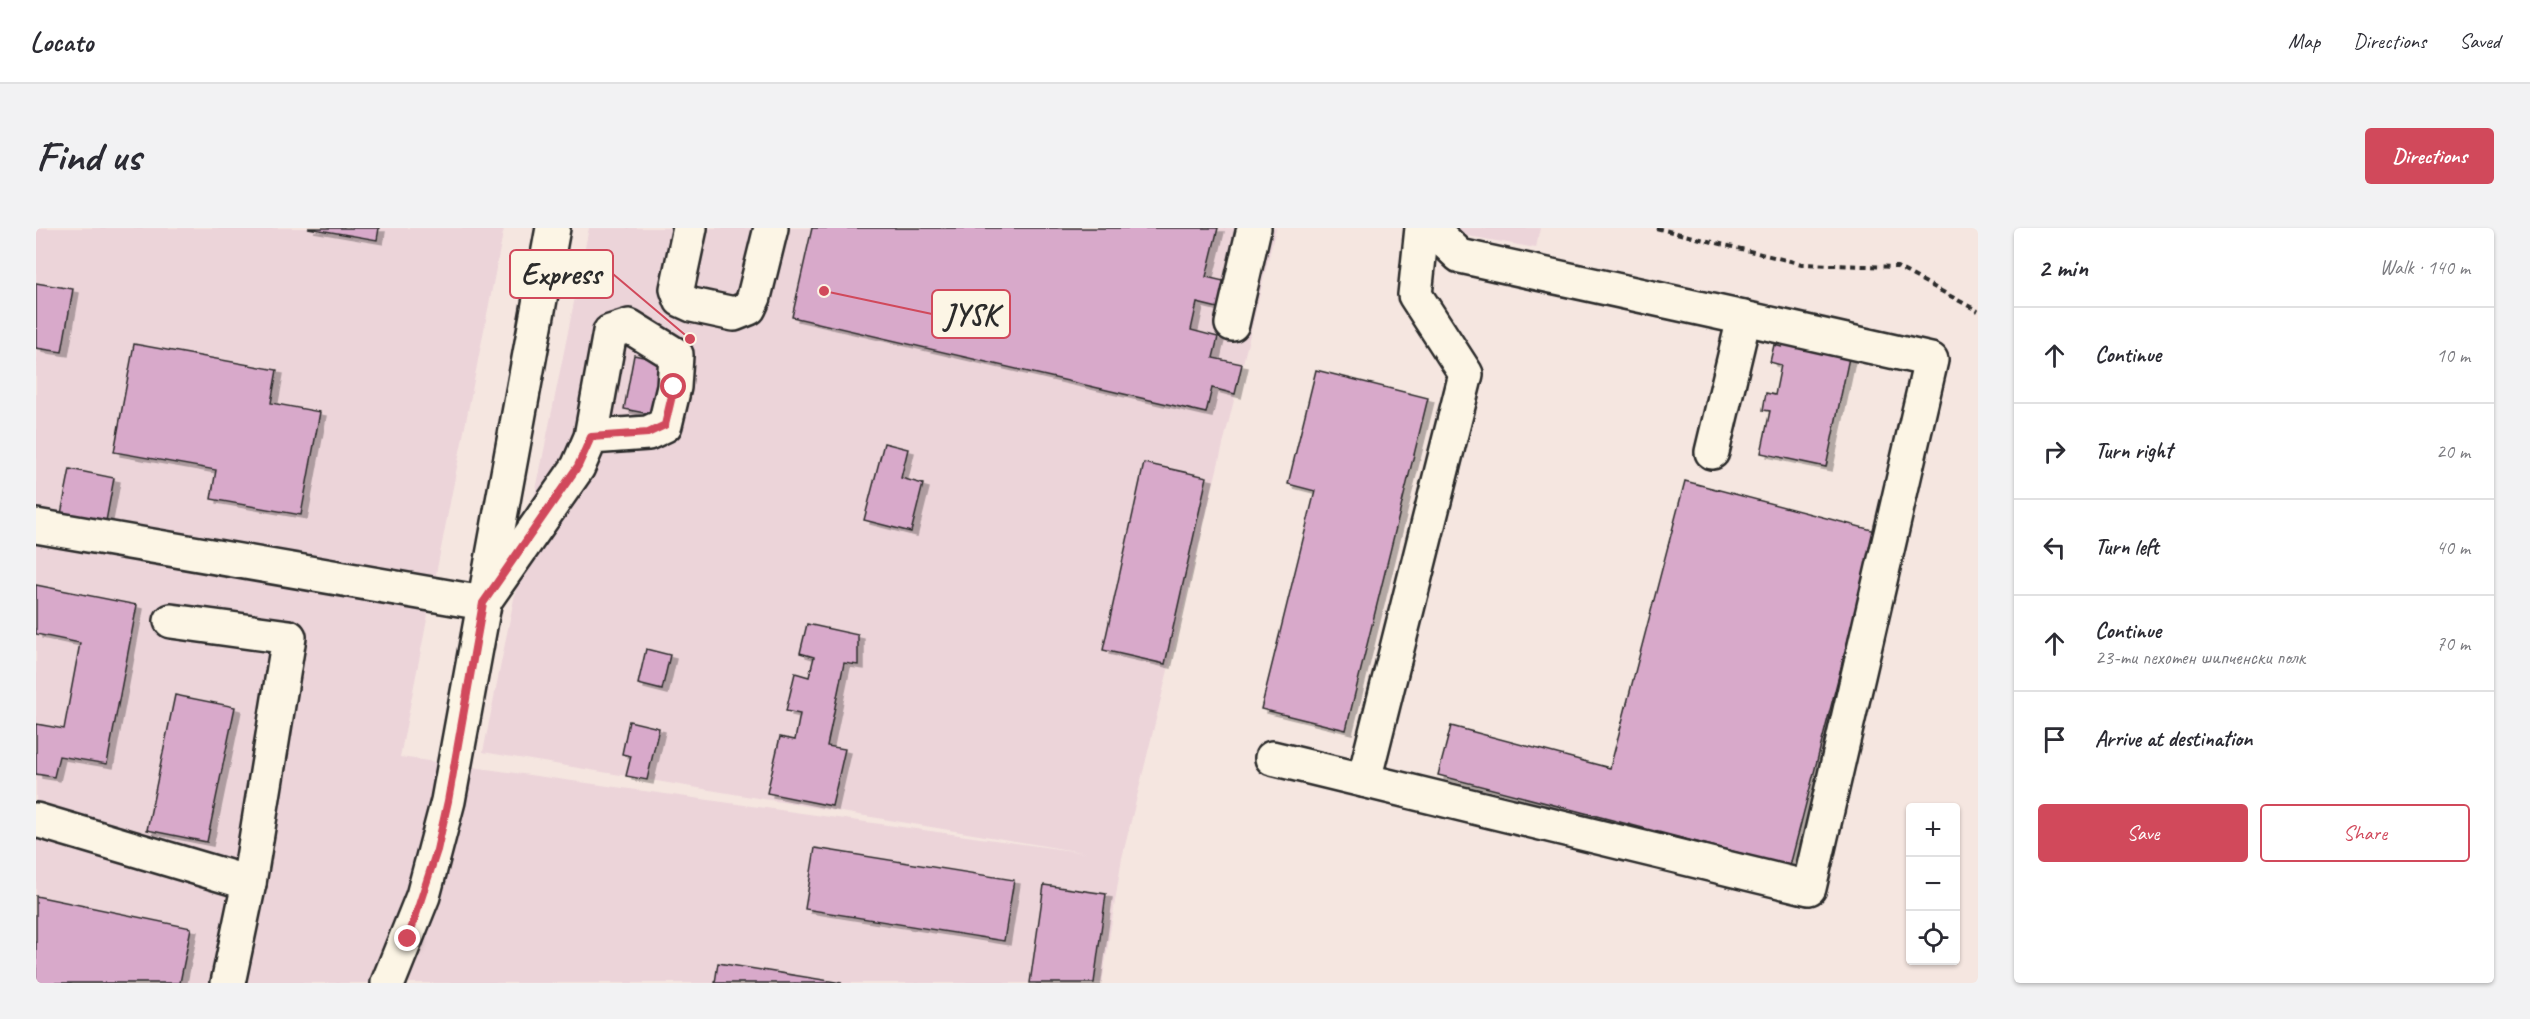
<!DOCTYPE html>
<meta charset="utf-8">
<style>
:root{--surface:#fff;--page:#f2f2f3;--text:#2b2b33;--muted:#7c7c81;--line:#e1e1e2;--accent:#d1495b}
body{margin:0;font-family:Caveat,sans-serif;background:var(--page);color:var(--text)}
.controls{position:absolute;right:18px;bottom:18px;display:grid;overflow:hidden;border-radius:6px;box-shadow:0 2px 4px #0004}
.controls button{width:54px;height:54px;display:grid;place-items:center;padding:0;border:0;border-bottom:2px solid var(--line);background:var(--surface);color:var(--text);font:30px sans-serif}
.stop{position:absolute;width:18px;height:18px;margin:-14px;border:4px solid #d1495b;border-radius:50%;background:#fff}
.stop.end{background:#d1495b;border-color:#fff;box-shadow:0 2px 6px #0008}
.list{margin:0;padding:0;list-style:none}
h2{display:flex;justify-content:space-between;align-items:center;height:78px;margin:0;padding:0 24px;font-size:26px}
h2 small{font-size:20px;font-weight:400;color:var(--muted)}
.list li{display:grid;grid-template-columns:39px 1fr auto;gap:18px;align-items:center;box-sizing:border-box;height:96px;padding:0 24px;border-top:2px solid var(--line)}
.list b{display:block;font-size:22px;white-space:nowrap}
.list p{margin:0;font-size:20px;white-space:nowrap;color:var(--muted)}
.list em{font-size:20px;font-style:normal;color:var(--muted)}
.actions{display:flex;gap:12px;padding:18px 24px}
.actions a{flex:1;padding:14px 0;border:2px solid var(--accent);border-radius:6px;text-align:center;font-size:21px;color:var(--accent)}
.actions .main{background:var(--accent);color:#fff}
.icon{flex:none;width:33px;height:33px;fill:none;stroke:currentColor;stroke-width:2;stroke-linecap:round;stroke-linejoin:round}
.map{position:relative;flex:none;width:1942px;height:755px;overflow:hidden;border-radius:6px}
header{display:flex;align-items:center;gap:36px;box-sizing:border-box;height:84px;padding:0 30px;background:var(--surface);border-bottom:2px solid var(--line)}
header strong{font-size:28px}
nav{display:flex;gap:33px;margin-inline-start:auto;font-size:21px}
.intro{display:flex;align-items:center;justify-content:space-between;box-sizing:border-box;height:144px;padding:0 36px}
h1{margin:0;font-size:42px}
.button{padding:15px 27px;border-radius:6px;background:var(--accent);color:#fff;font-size:21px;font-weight:700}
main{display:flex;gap:36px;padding:0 36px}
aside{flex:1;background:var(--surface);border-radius:6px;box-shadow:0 2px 4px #0004}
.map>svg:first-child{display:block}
.built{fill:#ecd4d9}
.building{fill:#d8a9ca;stroke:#2b2b2b;stroke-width:1.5;filter:url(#shadow)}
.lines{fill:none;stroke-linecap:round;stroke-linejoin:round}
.minor-casing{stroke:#2b2b2b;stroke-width:38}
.major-casing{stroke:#2b2b2b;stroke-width:38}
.path{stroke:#2b2b2b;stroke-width:4;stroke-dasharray:6 4.5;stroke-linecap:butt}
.minor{stroke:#fcf5e5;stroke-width:33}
.major{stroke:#fcf5e5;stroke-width:33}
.route{stroke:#d1495b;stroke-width:8}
.leader{fill:none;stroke:#d1495b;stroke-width:2}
.callout-dot{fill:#d1495b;stroke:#fcf5e5;stroke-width:2}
.callout{fill:#fcf5e5;stroke:#d1495b;stroke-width:2}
.callout-label{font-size:30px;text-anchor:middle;font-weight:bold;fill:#2b2b2b}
</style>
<header>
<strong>Locato</strong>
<nav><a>Map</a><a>Directions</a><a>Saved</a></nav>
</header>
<div class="intro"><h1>Find us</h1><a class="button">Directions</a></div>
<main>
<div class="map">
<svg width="1942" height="755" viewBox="0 0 1942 755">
<defs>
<filter id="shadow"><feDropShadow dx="6" dy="4" stdDeviation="0" flood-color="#0004"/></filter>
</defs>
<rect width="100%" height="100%" fill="#f5e6e0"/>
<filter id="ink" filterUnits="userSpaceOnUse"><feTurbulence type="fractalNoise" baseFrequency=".0167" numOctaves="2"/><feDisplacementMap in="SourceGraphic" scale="12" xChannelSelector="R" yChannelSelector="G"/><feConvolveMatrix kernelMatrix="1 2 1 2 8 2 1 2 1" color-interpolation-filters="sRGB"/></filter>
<g filter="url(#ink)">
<g class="built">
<path d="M0 0H468L364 529 1051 625 447 524 553 0H1240L1086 630 1066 755H0Z"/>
<path d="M1387 0H1504L1500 20Z"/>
</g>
<g class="building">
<path d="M272 0H343L341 12Z"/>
<path d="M776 0H1182L1170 49 1192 54 1186 81 1161 75 1155 102 1182 109 1177 130 1206 136 1199 166 1176 160 1170 185 756 89Z"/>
<path d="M0 55 37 61 26 124 0 120Z"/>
<path d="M1747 112 1814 125 1790 239 1725 225 1734 183 1727 182 1730 165 1739 167 1745 137 1734 134 1738 117 1746 119Z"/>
<path d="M98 116 241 142 235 175 284 184 265 287 175 271 180 242 78 224Z"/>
<path d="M598 127 635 135 624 188 588 181Z"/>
<path d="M1280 142 1392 170 1310 502 1225 481 1279 263 1252 256Z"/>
<path d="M848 215 872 221 865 250 887 256 875 304 828 292Z"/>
<path d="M1108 235 1171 249 1129 436 1067 422Z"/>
<path d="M34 241 78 250 68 304 23 296Z"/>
<path d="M1649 253 1840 303 1754 638 1402 547 1415 498 1574 540Z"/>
<path d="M0 357 101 377 71 536 23 528 18 549 0 546V496L28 501 44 415 0 406Z"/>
<path d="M771 396 822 407V437L808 435 791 518 809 521 796 578 731 565 744 509 759 512 764 486 750 483 759 445 773 449 778 429 764 425Z"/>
<path d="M610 421 634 427 626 462 602 456Z"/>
<path d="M139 467 199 479 171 614 111 602Z"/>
<path d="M593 493 623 500 611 552 590 548 595 528 586 526Z"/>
<path d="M779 620 978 652 968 713 769 681Z"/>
<path d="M1008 657 1070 666 1058 755H994Z"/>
<path d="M0 668 155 700 144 755H0Z"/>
<path d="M682 735 806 755H679Z"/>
</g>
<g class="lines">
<g class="minor-casing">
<g id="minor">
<path d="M654 0 641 61 645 72 656 77 698 86 713 80 718 69 735 0"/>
<path d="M1395 0 1424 28 1708 90 1676 224"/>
<path d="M1196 96 1218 0"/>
<path d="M0 298 447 375 542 239 555 209 574 104 593 98 640 127 638 159 629 197 612 205 555 209"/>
<path d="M135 393 253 409 213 655 192 755"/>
<path d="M1236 530 1773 660 1895 132 1708 90"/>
<path d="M1328 552 1430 146 1379 67 1386 0"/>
<path d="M0 592 213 655"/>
</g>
</g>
<g class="major-casing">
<path id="major" d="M352 755 387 668 412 573 517 0"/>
</g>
<path class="path" d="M1620 0 1766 36 1861 39 1942 83"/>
<use href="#minor" class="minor"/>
<use href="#major" class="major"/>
</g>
</g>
<g class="lines" filter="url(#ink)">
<path class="route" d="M372 711 401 622 412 573 447 375 542 238 555 209 612 205 629 197 638 159"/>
</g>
<path class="leader" d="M654 111L577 46M788 63L896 86"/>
<g class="callout-dot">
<circle cx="654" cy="111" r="6"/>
<circle cx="788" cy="63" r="6"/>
</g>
<g class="callout">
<rect x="474" y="22" width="103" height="48" rx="6"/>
<rect x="896" y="62" width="78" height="48" rx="6"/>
</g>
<g class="callout-label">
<text x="525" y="56">Express</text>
<text x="935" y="97">JYSK</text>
</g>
</svg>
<div class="controls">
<button>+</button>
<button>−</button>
<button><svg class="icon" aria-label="locate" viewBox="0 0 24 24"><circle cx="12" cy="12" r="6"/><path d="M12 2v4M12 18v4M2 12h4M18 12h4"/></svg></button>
</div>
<div class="stop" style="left:638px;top:159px"></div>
<div class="stop end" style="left:372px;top:711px"></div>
</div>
<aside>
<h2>2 min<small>Walk · 140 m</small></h2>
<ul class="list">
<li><svg class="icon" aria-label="ahead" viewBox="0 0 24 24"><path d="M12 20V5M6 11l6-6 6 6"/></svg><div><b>Continue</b></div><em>10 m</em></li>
<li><svg class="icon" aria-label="right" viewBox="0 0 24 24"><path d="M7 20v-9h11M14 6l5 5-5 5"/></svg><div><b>Turn right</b></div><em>20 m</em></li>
<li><svg class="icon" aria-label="left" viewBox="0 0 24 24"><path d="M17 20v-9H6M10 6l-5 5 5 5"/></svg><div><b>Turn left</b></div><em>40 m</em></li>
<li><svg class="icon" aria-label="ahead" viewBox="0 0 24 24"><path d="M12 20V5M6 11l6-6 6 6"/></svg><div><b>Continue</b><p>23-ти пехотен шипченски полк</p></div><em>70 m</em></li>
<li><svg class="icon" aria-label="arrive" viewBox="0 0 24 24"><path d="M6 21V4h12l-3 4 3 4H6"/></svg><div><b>Arrive at destination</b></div></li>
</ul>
<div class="actions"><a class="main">Save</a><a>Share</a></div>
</aside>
</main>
